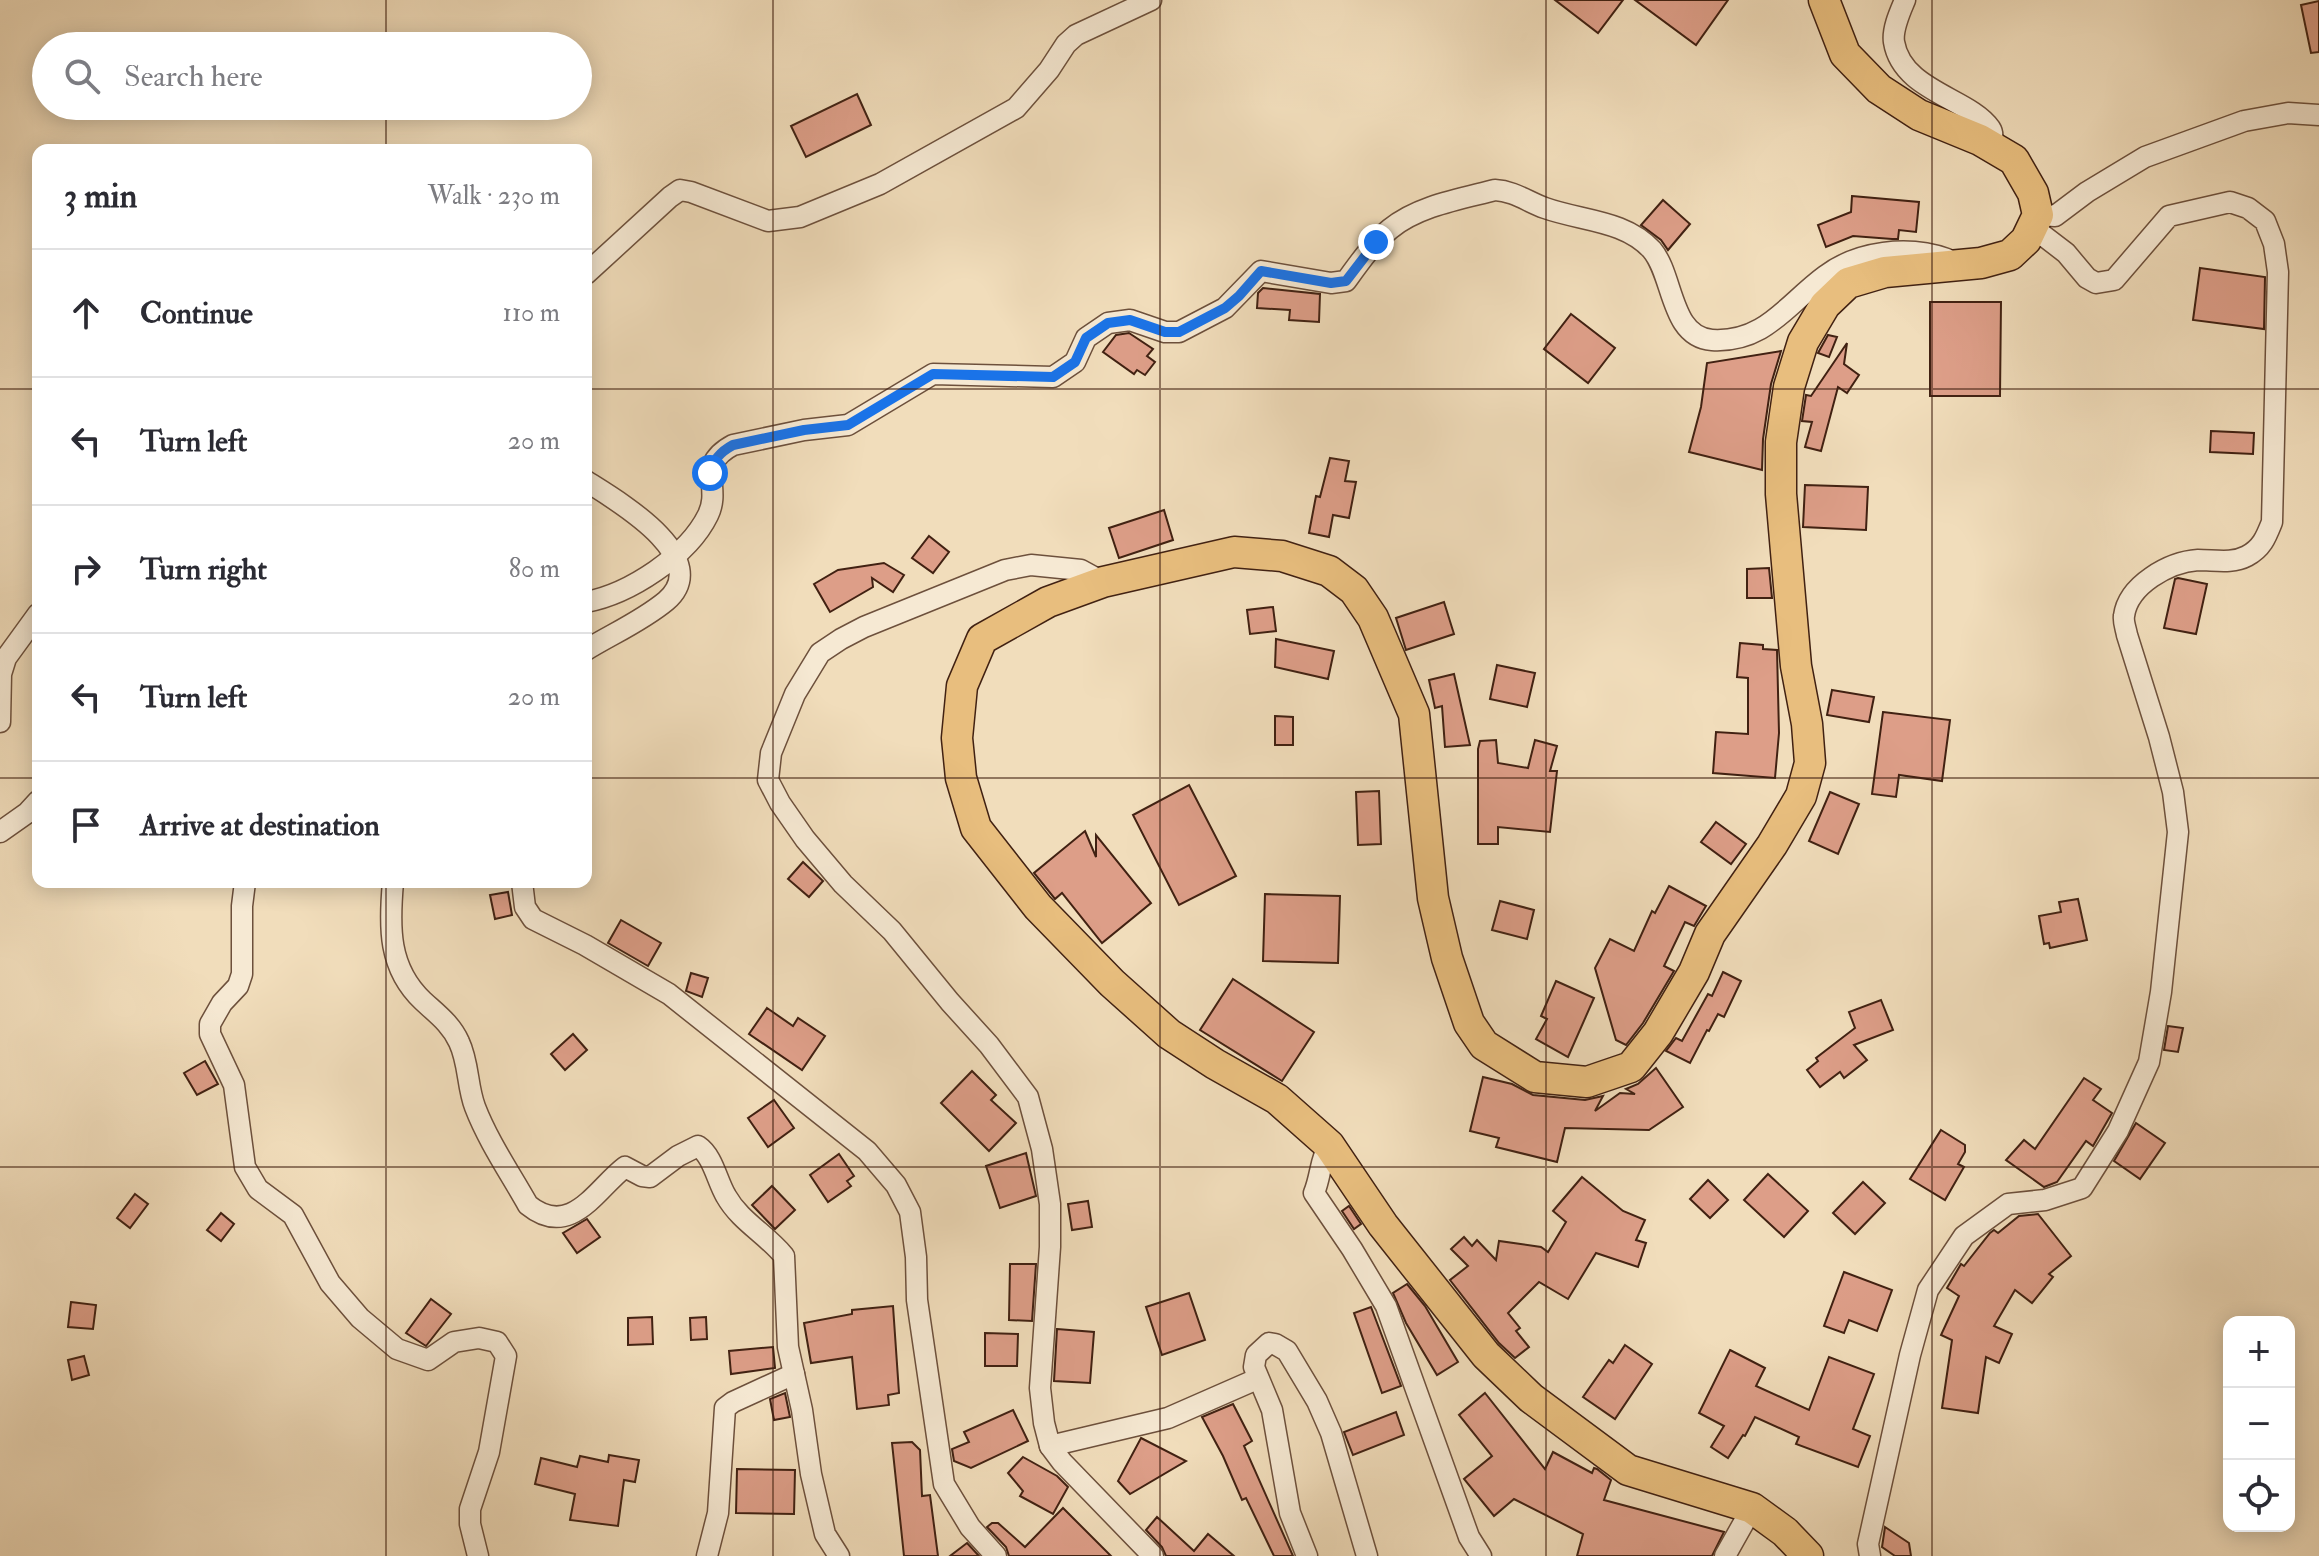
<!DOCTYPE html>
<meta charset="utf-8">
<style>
:root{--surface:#fff;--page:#f7f7f7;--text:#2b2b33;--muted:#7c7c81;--line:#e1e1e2}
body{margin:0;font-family:"IM FELL Double Pica",serif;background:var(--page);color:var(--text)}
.controls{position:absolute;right:24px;bottom:24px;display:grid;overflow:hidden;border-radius:16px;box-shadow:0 4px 20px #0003}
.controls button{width:72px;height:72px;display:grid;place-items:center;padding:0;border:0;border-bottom:2px solid var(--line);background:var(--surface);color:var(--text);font:40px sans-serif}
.stop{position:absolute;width:24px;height:24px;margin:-18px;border:6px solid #1a73e8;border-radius:50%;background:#fff}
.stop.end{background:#1a73e8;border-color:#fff;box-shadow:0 2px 8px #0008}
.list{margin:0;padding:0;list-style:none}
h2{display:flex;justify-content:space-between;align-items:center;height:104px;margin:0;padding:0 32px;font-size:34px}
h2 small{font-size:26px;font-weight:400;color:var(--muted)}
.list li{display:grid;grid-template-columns:52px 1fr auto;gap:24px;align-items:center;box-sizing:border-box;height:128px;padding:0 32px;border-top:2px solid var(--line)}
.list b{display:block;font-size:30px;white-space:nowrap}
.list em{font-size:26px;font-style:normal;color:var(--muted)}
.icon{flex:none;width:44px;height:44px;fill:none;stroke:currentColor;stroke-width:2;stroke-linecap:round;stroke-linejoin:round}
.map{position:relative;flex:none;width:2319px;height:1556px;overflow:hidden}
.search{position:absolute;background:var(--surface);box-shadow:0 4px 20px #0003;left:32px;top:32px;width:560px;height:88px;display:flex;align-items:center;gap:20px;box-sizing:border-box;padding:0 28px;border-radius:44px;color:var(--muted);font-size:30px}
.panel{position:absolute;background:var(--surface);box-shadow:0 4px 20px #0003;left:32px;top:144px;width:560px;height:744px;border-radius:16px}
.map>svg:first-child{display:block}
.building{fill:#dd9e88;stroke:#412112;stroke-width:2}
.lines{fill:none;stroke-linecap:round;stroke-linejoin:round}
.street-casing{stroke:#6d503c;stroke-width:23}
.primary-casing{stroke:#412112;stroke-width:33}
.street{stroke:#f6e9d3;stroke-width:20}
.primary{stroke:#e8be7e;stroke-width:30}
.route{stroke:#1a73e8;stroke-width:10}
.grid{fill:none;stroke:#412112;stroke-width:2;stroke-opacity:0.55}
</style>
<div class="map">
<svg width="2319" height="1556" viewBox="0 0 2319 1556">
<rect width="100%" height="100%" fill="#f1ddbb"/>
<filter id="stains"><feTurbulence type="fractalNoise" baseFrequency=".0025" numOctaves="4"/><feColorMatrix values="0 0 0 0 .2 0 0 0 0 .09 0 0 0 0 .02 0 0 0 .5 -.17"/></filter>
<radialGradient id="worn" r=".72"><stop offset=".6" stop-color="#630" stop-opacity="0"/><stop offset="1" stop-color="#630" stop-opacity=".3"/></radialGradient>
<g class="building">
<path d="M1555 0H1623L1598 33Z"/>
<path d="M1635 0H1728L1696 45Z"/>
<path d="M2319 1V52L2311 53 2301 5Z"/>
<path d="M857 94 871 125 806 157 791 126Z"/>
<path d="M1852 196 1919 202 1916 232 1899 230 1898 239H1892L1853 236 1826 247 1818 225 1851 212Z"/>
<path d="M1663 200 1690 224 1668 250 1661 240 1641 225Z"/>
<path d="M2200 268 2265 277 2264 329 2193 320Z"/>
<path d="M1263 288 1320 294 1319 322 1289 320 1290 310 1257 308 1258 293Z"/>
<path d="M1930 302H2001L2000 396H1930Z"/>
<path d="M1571 314 1615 348 1588 383 1544 349Z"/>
<path d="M1129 333 1153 349 1147 356 1155 362 1145 375 1137 370 1134 374 1103 352 1116 335Z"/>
<path d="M1828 335 1837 337 1829 357 1818 353Z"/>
<path d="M1847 343 1844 364 1859 375 1847 393 1838 387 1821 451 1805 447 1812 422 1802 421 1806 395 1811 396Z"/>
<path d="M1781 351 1771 384 1763 439 1762 470 1689 452 1701 407 1707 363Z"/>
<path d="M2211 431 2254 433 2253 454 2210 452Z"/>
<path d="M1330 458 1349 461 1345 481 1356 482 1349 518 1333 515 1329 537 1309 533 1316 496 1320 497Z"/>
<path d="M1805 485 1868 487 1866 530 1803 527Z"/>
<path d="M1164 510 1173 540 1119 558 1109 528Z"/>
<path d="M929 536 949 552 933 573 912 558Z"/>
<path d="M884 563 904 575 893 592 872 578 873 587 830 612 814 584 838 570Z"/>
<path d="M1769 568 1772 598H1747V569Z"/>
<path d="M2178 578 2207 584 2196 634 2164 628 2175 579Z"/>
<path d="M1444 602 1454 634 1406 650 1396 618Z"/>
<path d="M1273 607 1276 631 1250 634 1247 610Z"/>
<path d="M1276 639 1334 651 1328 679 1275 667Z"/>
<path d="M1740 643 1763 645V649L1777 650 1779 733 1775 778 1713 773 1716 732 1748 734V678L1737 677Z"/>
<path d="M1497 665 1535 673 1527 707 1490 699Z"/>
<path d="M1454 674 1470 745 1445 747 1442 706 1435 708 1429 680Z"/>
<path d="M1832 690 1874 697 1869 722 1827 715Z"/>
<path d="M1883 712 1950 720 1942 781 1899 775 1896 797 1872 794Z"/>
<path d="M1275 716 1293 717V745H1275Z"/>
<path d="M1496 740 1498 763 1528 768 1535 740 1557 746 1550 771H1557L1550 832 1498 827V844H1478V749L1480 741Z"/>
<path d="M1189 785 1236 876 1179 905 1133 815Z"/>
<path d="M1379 791 1381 844 1358 845 1356 792Z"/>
<path d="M1830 792 1859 804 1838 854 1809 841Z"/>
<path d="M1716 822 1746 844 1731 864 1701 842Z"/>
<path d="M1085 831 1096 857V835L1151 903 1102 943 1062 893 1055 899 1034 873Z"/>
<path d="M803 862 823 881 809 897 788 879Z"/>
<path d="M1669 886 1706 906 1694 926 1685 922 1664 966 1674 971 1643 1023 1626 1045 1616 1040 1595 968 1610 939 1634 951 1652 911 1655 913Z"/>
<path d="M508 892 512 915 495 919 490 895Z"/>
<path d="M1265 894 1340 896 1338 963 1263 961Z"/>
<path d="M2078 899 2087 940 2050 948 2049 943 2044 944 2039 916 2061 912 2059 902Z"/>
<path d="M1500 901 1534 910 1527 939 1492 930Z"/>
<path d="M621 920 661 943 648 966 608 943Z"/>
<path d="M1723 972 1741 981 1724 1017 1718 1014 1709 1031 1707 1030 1690 1063 1666 1051 1676 1038 1682 1041 1708 994 1712 996Z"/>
<path d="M691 973 708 978 702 997 686 991Z"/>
<path d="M1233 979 1314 1032 1282 1081 1200 1030Z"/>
<path d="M1556 981 1594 998 1568 1057 1536 1039 1547 1019 1541 1016Z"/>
<path d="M1881 1000 1893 1030 1854 1045 1867 1060 1844 1078 1840 1072 1820 1087 1807 1070 1818 1061 1816 1058 1855 1028 1849 1012Z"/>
<path d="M767 1008 793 1026 798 1018 825 1036 802 1070 749 1034Z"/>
<path d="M2168 1026 2183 1028 2178 1052 2164 1050Z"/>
<path d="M573 1034 587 1050 565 1070 551 1054Z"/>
<path d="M205 1061 218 1084 197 1095 184 1073Z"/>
<path d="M1656 1068 1683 1107 1649 1130 1565 1128 1557 1162 1496 1147 1499 1138 1470 1131 1483 1077 1512 1084 1533 1095 1585 1100 1603 1096 1595 1111 1620 1093 1635 1094 1626 1089 1638 1084Z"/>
<path d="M972 1071 996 1095 991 1100 1016 1123 989 1151 941 1103Z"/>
<path d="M2084 1078 2101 1089 2093 1100 2112 1113 2093 1146 2086 1141 2057 1182 2044 1187 2006 1160 2024 1140 2035 1149Z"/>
<path d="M774 1100 794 1128 768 1147 748 1118Z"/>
<path d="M2136 1123 2165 1143 2140 1179 2114 1161Z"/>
<path d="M1941 1130 1965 1145V1152L1958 1164 1964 1167 1945 1200 1910 1179Z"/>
<path d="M1026 1153 1036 1196 1000 1208 986 1166Z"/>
<path d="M839 1154 854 1176 847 1181 851 1186 828 1202 810 1175Z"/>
<path d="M1768 1174 1808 1211 1784 1237 1744 1200Z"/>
<path d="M1582 1177 1623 1211 1645 1220 1636 1240 1646 1243 1638 1267 1596 1253 1568 1299 1539 1282 1508 1313 1520 1328 1516 1331 1529 1347 1515 1358 1499 1343 1450 1280 1468 1266 1451 1249 1464 1237 1472 1246 1477 1240 1496 1260 1499 1241 1541 1247 1548 1252 1566 1222 1553 1211Z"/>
<path d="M1708 1180 1728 1200 1710 1218 1690 1199Z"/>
<path d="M1863 1182 1885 1203 1855 1234 1833 1213Z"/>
<path d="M772 1186 795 1210 775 1229 752 1205Z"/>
<path d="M135 1194 148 1204 130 1228 117 1218Z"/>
<path d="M1088 1201 1092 1227 1072 1230 1068 1204Z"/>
<path d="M1349 1206 1361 1224 1354 1229 1342 1211Z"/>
<path d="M221 1213 234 1224 221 1241 207 1230Z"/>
<path d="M2038 1214 2071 1256 2049 1274 2053 1277 2032 1303 2015 1290 1994 1326 2012 1334 1999 1363 1986 1357 1978 1413 1942 1408 1952 1340 1941 1335 1959 1296 1947 1288 1961 1264 1964 1266 1990 1233 1994 1230 1998 1233 2019 1216Z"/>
<path d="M587 1219 600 1237 577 1253 563 1233Z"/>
<path d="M1010 1264H1036L1032 1321 1009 1320Z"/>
<path d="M1844 1272 1892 1290 1877 1331 1849 1320 1844 1333 1824 1326Z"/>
<path d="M1407 1284 1425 1306 1458 1362 1437 1375 1406 1323 1393 1293Z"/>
<path d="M1189 1293 1205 1340 1162 1355 1146 1307Z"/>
<path d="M431 1299 451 1314 426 1346 406 1333Z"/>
<path d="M71 1302 96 1305 93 1329 68 1327Z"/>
<path d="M893 1306 899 1393 888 1395 889 1405 857 1409 852 1357 811 1363 804 1323 852 1314V1310Z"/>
<path d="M1371 1307 1401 1386 1382 1393 1354 1313Z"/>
<path d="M652 1317 653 1344 628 1345V1318Z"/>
<path d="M706 1317 707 1339 691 1340 690 1318Z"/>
<path d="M1057 1329 1094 1332 1090 1383 1054 1381Z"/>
<path d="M985 1333 1018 1334 1017 1366H985Z"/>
<path d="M1625 1345 1652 1364 1615 1419 1583 1397 1609 1360 1613 1363Z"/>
<path d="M773 1347 775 1368 731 1374 729 1351Z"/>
<path d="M1730 1350 1765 1368 1756 1386 1809 1410 1829 1357 1874 1374 1853 1429 1870 1436 1858 1467 1796 1444 1799 1437 1755 1417 1745 1436 1743 1435 1728 1458 1711 1447 1724 1426 1699 1413Z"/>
<path d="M84 1356 89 1375 72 1380 68 1360Z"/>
<path d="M785 1393 790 1417 774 1420 770 1399Z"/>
<path d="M1485 1393 1545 1469 1553 1452 1592 1473 1594 1468 1597 1469 1611 1480 1604 1500 1724 1532 1712 1556H1577L1583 1534 1514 1499 1494 1516 1464 1479 1492 1456 1459 1415Z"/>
<path d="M1233 1404 1252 1441 1244 1446 1293 1556H1274L1246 1498 1242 1500 1223 1456 1202 1417Z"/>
<path d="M1013 1410 1028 1441 971 1468 954 1461 952 1449 969 1442 964 1432Z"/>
<path d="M1396 1412 1404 1435 1353 1455 1344 1432Z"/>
<path d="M1141 1438 1186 1461 1130 1494 1118 1481Z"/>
<path d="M912 1442 920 1450 922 1496 930 1495 938 1556H904L892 1443Z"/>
<path d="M609 1455 639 1460 635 1482 624 1480 618 1526 570 1520 575 1494 535 1484 541 1458 577 1467 580 1456 608 1462Z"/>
<path d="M1023 1457 1057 1476 1068 1487 1053 1514 1020 1496 1023 1491 1008 1473Z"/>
<path d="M737 1469 795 1470 794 1514 736 1513Z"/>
<path d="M1063 1508 1111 1556H1009L1006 1547 987 1527 992 1523H998L1025 1547Z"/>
<path d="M1157 1517 1194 1551 1208 1534 1234 1556H1166L1162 1547 1146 1530Z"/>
<path d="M1885 1527 1909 1543 1911 1556H1895L1882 1547Z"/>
<path d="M967 1543 979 1556H950Z"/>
</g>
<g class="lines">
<g class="street-casing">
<g id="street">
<path d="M1905 0C1900 12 1892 29 1894 42 1902 91 1969 98 1990 128 1994 134 1992 140 1990 146"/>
<path d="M2038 215 2055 216 2087 192 2145 157 2244 121 2288 113 2319 115"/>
<path d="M586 274 670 197 680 190 691 192 768 221 800 217 880 184 1016 108 1049 70 1066 44 1076 35 1151 0"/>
<path d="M586 481C616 500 716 558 666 601 642 621 612 634 586 650"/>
<path d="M1103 582 1081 570 1031 565 1005 570 864 627 841 639 820 653 795 694 771 753 768 780 780 803 805 839 843 884 892 931 950 1002 989 1045 1028 1097 1042 1149 1050 1204V1247L1040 1388 1044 1423 1050 1446 1062 1462 1153 1556"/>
<path d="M586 602C629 594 688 556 708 515 722 487 695 465 733 445L804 430 848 425 933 374 1053 377 1075 362 1086 338 1108 323 1130 320 1165 332H1179L1225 308 1261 271 1331 283 1346 281C1359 263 1373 243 1390 229 1418 206 1460 199 1495 190 1514 191 1528 202 1545 208 1581 221 1625 220 1652 250 1674 276 1670 337 1712 340 1765 343 1787 304 1825 276 1858 251 1908 245 1947 259"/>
<path d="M0 722 1 674 6 658 38 614"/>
<path d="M0 832 27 813 38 801"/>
<path d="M245 882 242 906V974L238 986 222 1003 210 1024V1034L234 1085 245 1167 258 1189 293 1215 330 1283 360 1318 397 1349 428 1360 454 1342 479 1338 497 1342 506 1356 489 1452 470 1509V1524L478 1556"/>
<path d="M393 882C389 927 388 968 423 1001 437 1014 451 1024 459 1042 469 1063 467 1086 475 1107 488 1141 510 1173 528 1205 571 1240 597 1188 625 1167L642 1176 650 1177 678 1156 698 1146C713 1156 717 1181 726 1196 740 1221 766 1234 784 1256L788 1347 802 1410 811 1474 825 1534 839 1556"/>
<path d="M522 882 525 907 533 919 585 945 669 994 867 1151 896 1185 910 1212 916 1257 917 1300 944 1484 970 1527 996 1556"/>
<path d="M1329 1145C1320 1160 1321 1176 1314 1193L1352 1249 1386 1306 1469 1537 1481 1556"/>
<path d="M1050 1446 1168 1418 1257 1379"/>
<path d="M707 1556 718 1513 725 1408 733 1402 794 1374"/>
<path d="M1307 1556 1290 1513 1272 1410 1254 1367 1256 1355 1269 1343 1275 1344 1287 1351 1317 1401 1331 1433 1367 1556"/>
<path d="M1725 1556 1752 1508"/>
<path d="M1870 1556 1868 1544 1910 1355 1928 1290 1964 1236 2008 1204 2045 1200 2082 1188 2118 1131 2149 1062 2161 992 2178 832 2173 792 2159 737 2127 635C2126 629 2123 622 2124 616 2128 585 2169 562 2198 560 2215 560 2232 564 2247 556 2262 548 2266 537 2272 522L2278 272 2274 244 2265 221 2248 208 2230 202 2169 216 2114 280 2096 283 2087 278 2066 253 2032 227"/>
</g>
</g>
<g class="primary-casing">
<path id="primary" d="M1808 1556 1785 1532 1752 1508 1628 1470 1531 1398 1486 1355 1383 1225 1329 1145 1277 1099 1215 1064 1169 1034 1112 983 1038 907 976 828 961 778 957 738 962 686 982 639 1048 602 1103 582 1234 552 1282 556 1329 571 1354 590 1373 618 1414 714 1433 898 1447 958 1469 1023 1484 1045 1535 1077 1587 1082 1631 1067 1658 1033 1694 972 1710 934 1772 845 1801 796 1810 763 1807 724 1796 666 1781 494V442L1789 387 1803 342 1825 305 1848 283 1885 272 1981 263 2010 255 2026 240 2038 215 2033 193 2014 160 1980 140 1919 115 1879 89 1845 54 1824 0"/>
</g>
<use href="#street" class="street"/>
<use href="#primary" class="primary"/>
</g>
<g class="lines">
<path class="route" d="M710 473C713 460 720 452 733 445L804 430 848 425 933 374 1053 377 1075 362 1086 338 1108 323 1130 320 1165 332H1179L1225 308 1239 296 1261 271 1331 283 1346 281 1376 242"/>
</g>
<path class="grid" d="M386 0V46M773 0V1556M1160 0V1556M1546 0V1556M1932 0V1556M386 106V150M0 389H38M586 389H2319M0 778H38M586 778H2319M386 882V1556M0 1167H2319"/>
<rect width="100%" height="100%" filter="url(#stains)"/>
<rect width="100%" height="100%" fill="url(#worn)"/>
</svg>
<div class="controls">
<button>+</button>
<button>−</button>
<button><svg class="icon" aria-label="locate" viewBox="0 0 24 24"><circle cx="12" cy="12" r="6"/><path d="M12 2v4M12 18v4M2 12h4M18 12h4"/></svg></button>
</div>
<div class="stop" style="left:710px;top:473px"></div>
<div class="stop end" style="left:1376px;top:242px"></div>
<div class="search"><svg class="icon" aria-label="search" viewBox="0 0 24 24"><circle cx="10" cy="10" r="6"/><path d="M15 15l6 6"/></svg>Search here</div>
<section class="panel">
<h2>3 min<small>Walk · 230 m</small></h2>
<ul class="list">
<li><svg class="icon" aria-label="ahead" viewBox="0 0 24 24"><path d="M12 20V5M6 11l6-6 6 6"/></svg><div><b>Continue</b></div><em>110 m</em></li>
<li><svg class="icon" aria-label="left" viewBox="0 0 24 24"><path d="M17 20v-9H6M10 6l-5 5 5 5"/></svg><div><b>Turn left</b></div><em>20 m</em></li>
<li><svg class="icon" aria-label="right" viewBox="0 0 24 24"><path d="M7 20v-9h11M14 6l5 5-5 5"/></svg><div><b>Turn right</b></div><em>80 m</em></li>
<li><svg class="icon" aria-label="left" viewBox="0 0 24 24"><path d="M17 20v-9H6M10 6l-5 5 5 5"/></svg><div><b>Turn left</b></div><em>20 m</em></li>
<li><svg class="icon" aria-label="arrive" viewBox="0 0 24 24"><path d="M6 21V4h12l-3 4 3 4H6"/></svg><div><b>Arrive at destination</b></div></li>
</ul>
</section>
</div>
